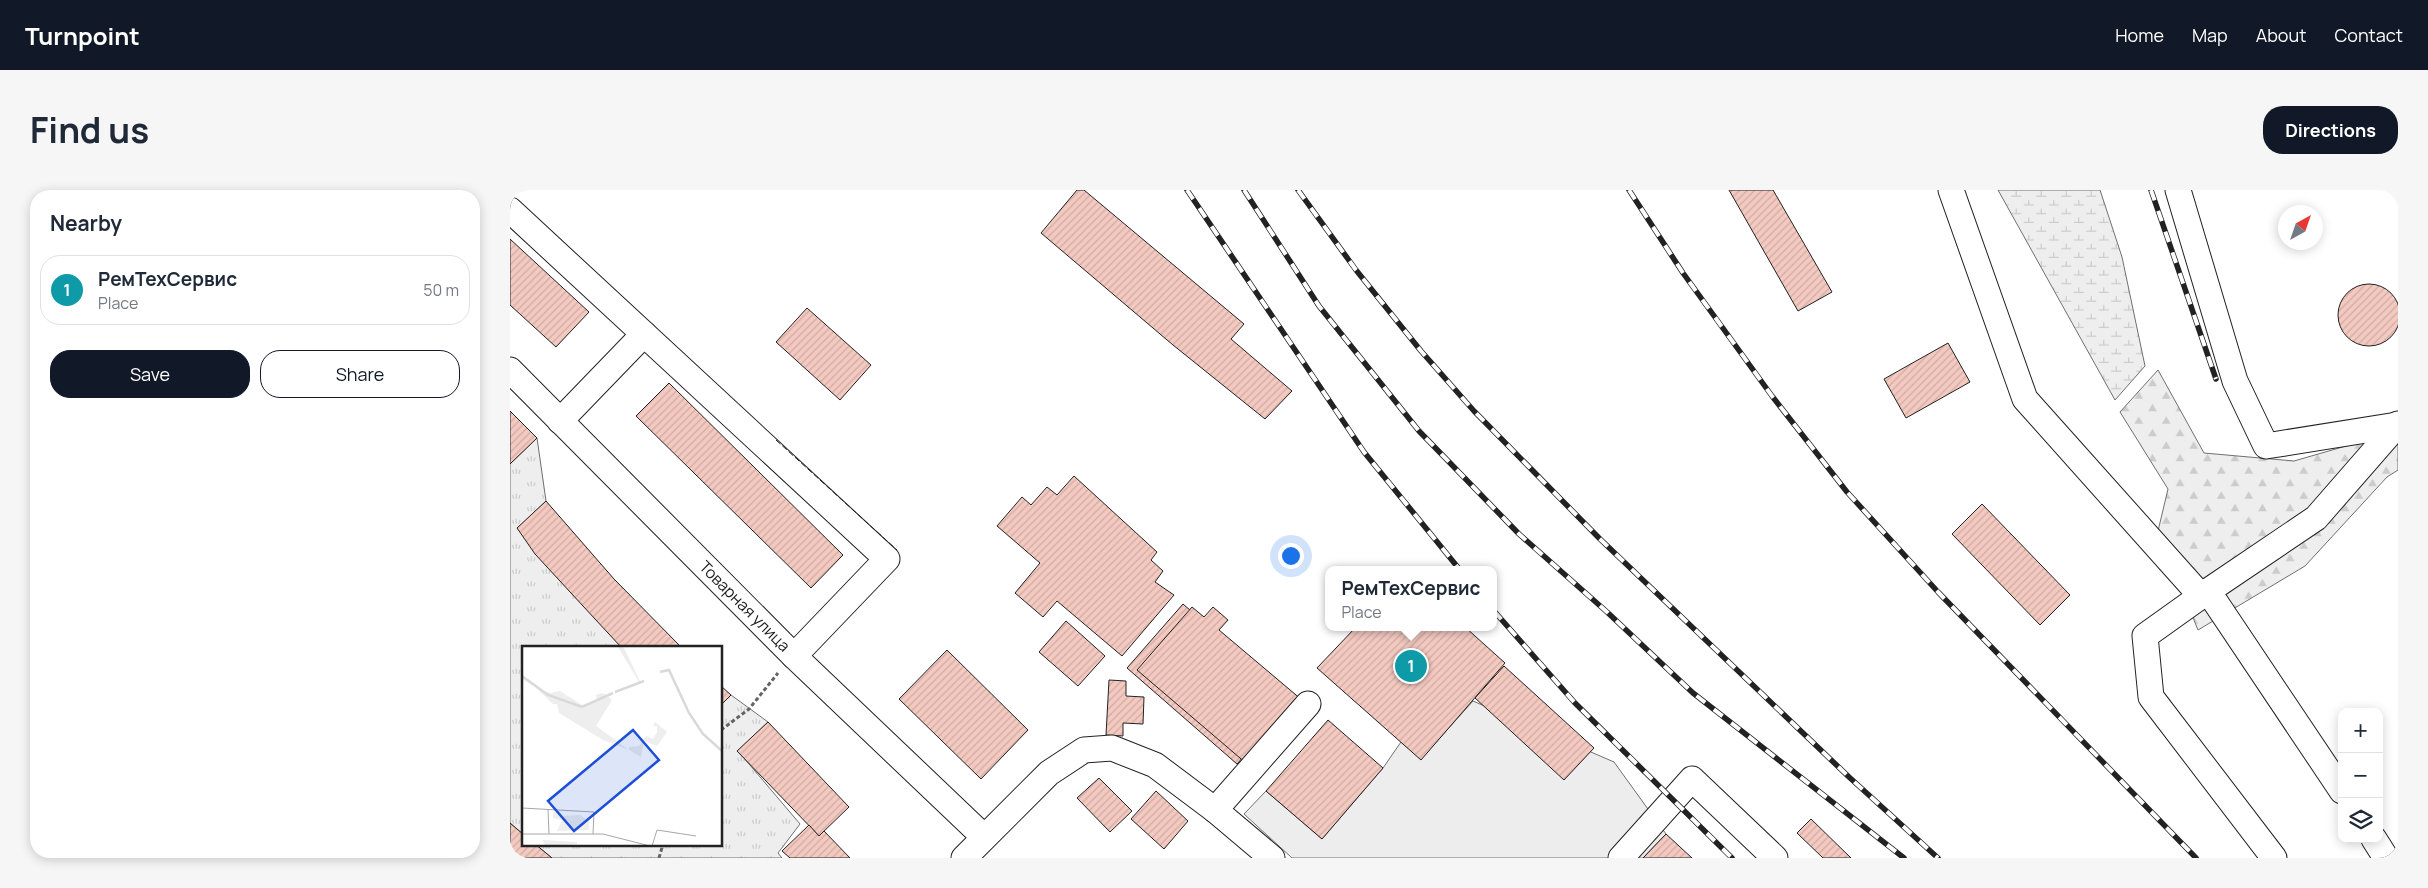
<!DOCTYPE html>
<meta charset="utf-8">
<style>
:root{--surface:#fff;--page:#f6f6f7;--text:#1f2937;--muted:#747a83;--line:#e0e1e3;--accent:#111827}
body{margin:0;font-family:Manrope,sans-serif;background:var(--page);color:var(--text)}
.controls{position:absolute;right:15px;bottom:15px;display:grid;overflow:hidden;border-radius:10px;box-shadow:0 2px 12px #0003}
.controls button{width:45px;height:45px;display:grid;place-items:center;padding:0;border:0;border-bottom:1px solid var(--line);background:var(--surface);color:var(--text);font:25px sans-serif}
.compass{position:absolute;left:1768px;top:15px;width:45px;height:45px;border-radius:50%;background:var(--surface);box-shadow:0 2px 12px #0003;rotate:40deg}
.you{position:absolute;left:780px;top:365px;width:18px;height:18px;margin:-12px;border:4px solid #fff;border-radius:50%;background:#1a73e8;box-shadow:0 0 0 8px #1a73e833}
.badge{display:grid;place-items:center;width:32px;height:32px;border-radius:50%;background:var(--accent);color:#fff;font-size:16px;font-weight:700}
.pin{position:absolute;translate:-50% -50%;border:2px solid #fff;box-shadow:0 1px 5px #0006}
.popup{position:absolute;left:815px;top:376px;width:172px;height:65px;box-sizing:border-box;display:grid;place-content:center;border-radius:10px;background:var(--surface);filter:drop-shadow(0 1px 4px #0005);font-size:16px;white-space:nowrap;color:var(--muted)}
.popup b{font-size:19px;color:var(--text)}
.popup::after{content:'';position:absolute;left:50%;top:100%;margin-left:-10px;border:10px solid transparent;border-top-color:var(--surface)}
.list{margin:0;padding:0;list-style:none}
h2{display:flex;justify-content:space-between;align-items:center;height:65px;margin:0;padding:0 20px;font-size:21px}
h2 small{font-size:16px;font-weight:400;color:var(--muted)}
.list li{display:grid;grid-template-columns:32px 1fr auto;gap:15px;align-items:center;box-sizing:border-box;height:70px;margin:0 10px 10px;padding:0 10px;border:1px solid var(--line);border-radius:20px}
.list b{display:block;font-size:19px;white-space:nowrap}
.list p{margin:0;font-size:16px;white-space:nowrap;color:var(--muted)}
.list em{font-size:16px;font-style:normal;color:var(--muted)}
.actions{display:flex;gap:10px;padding:15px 20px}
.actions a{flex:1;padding:11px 0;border:1px solid var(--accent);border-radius:20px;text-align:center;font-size:18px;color:var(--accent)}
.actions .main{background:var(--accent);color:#fff}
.icon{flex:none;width:28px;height:28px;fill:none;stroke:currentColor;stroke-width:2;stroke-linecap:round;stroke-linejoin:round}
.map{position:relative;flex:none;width:1888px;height:668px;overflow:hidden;border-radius:20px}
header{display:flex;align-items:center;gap:30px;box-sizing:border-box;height:70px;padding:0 25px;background:var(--accent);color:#fff}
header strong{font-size:24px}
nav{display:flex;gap:28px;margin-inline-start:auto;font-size:18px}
.intro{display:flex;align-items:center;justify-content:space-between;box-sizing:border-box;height:120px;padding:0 30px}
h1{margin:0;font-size:35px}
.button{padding:12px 22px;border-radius:20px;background:var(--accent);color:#fff;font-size:18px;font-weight:700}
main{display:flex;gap:30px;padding:0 30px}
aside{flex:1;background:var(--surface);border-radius:20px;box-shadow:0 2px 12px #0003}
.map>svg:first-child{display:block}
.grass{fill:url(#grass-tufts);stroke:#6f6f6f}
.forest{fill:url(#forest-firs);stroke:#6f6f6f}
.wetland{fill:url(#wetland-marsh);stroke:#6f6f6f}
.parking{fill:#ededed;stroke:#6f6f6f}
.building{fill:url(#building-hatch);stroke:#222}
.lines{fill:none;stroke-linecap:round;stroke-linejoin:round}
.minor-casing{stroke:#222;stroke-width:27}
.path{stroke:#646464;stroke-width:3;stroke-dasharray:4 2.5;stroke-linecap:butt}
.minor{stroke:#fff;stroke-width:25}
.rail-casing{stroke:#222;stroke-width:5.5}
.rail{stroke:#fff;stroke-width:4;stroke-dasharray:11;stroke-linecap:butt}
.fence{stroke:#222;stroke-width:1;stroke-dasharray:6 2.5;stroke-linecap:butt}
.labels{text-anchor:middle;stroke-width:4;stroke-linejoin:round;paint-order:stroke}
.street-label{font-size:16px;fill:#222;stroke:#fff}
.inset-river{fill:none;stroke:#d9d9d9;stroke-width:2.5}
.inset-road{fill:none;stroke:#a7a7a7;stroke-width:1}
.view{fill:#1d4ed8;fill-opacity:0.15;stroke:#1d4ed8;stroke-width:2.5}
.inset-edge{fill:none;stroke:#222;stroke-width:2.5}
</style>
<header>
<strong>Turnpoint</strong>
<nav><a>Home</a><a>Map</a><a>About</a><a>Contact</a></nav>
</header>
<div class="intro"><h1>Find us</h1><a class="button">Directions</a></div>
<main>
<aside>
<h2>Nearby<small></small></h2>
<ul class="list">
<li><span class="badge" style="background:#0f9aa8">1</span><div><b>РемТехСервис</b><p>Place</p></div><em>50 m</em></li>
</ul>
<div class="actions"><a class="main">Save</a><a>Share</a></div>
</aside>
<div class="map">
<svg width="1888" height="668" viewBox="0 0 1888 668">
<defs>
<pattern id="grass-tufts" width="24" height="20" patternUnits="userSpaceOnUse" patternTransform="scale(1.25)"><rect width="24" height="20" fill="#eee"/><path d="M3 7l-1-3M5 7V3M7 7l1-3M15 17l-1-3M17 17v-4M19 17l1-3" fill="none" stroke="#ccc"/></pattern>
<pattern id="forest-firs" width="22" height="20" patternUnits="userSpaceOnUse" patternTransform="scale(1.25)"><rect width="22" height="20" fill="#eee"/><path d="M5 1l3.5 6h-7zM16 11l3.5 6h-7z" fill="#ccc"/></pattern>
<pattern id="wetland-marsh" width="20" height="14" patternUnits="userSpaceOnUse" patternTransform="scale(1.25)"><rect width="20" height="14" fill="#eee"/><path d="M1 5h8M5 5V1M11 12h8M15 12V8" fill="none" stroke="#ccc"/></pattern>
<pattern id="building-hatch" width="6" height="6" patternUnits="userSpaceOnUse" patternTransform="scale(1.25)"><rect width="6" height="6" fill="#f3c9c0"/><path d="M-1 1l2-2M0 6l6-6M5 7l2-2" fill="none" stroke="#d0aca5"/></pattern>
</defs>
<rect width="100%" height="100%" fill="#fff"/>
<g class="grass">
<path d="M27 248 36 311 8 338 120 457H14V645L0 633V274Z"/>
<path d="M221 505 258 532 228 561 290 634 268 663 272 668H42L25 654H211V515Z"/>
</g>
<path class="forest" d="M1648 180 1694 263 1784 271 1888 241V280L1877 287 1795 376 1688 440 1648 341 1658 299 1610 222Z"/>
<path class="wetland" d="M1488 0H1590L1612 67 1635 176 1605 210Z"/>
<path class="parking" d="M963 511 1104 572 1156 644 1133 668H782L734 624 756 601 812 649 873 578 891 552 911 569Z"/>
<g class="building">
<path d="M567 0H574L734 134 721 149 782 201 755 229 663 155 531 43Z"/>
<path d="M1219 0H1263L1322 102 1288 121Z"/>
<path d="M0 49 79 122 46 157 0 115Z"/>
<circle cx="1859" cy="125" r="31"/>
<path d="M297 118 361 175 330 210 266 152Z"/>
<path d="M1438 153 1460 192 1396 228 1374 189Z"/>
<path d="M159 193 333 365 301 398 126 226Z"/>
<path d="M0 221 27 248 0 274Z"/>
<path d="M564 286 647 362 641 370 653 381 645 392 664 405 612 466 547 411 533 427 505 403 530 373 487 336 512 307 521 315 537 297 547 305Z"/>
<path d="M36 311 104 389 171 457H111L85 429 25 364 7 338Z"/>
<path d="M1472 314 1560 405 1530 435 1442 344Z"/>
<path d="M673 414 783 510 727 574 617 478Z"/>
<path d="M682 417 694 427 703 417 718 430 709 440 792 510 737 574 627 480Z"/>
<path d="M556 431 595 466 568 496 529 462Z"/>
<path d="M846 437H955L995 473 911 570 807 478Z"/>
<path d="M437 460 518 540 471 589 389 509Z"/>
<path d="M994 476 1084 558 1054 590 965 508Z"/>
<path d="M599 490 616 491V506L634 507 633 534 613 533V546L596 545Z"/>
<path d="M211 496 221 505 211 515Z"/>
<path d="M818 530 873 578 812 649 756 601Z"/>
<path d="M258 532 339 617 309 646 227 561Z"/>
<path d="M589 588 622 621 600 642 567 608Z"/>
<path d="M646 601 678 631 654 659 621 629Z"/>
<path d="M1301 629 1341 668H1313L1287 643Z"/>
<path d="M0 633 14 645V654H25L42 668H0Z"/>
<path d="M299 635 309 646 314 641 340 668H280L272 661Z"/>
<path d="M1156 644 1182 668H1133Z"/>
</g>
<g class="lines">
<g class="minor-casing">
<g id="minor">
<path d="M1441 0 1515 209 1691 406"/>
<path d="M1668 0 1725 191 1756 256 1887 235"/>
<path d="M0 20 377 369 284 466"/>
<path d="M0 180 284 466 474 647"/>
<path d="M50 231 134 144"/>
<path d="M1698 401 1635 446 1641 507 1764 668"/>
<path d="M1832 601 1698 401 1806 328 1888 234"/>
<path d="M705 620 798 514"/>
<path d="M1864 649 1876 668"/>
<path d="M454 668 539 583 574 560 602 558 645 575 705 620 762 668"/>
<path d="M1111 668 1182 589 1265 668"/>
</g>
</g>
<g class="path">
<path d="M211 540 239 519 268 483"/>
<path d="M149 668 153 654"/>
</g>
<use href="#minor" class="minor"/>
<g class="rail-casing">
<g id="rail">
<path d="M677 0 854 262 950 380"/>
<path d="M734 0 809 116 909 241 1009 344 1097 422 1183 503 1394 668"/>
<path d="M788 0 846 80 911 161 964 221 1090 349 1339 587 1428 668"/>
<path d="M1119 0 1173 83 1262 206 1337 302 1428 402 1686 668"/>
<path d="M1641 0 1706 189"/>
<path d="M984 421 1065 513 1222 668"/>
</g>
</g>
<use href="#rail" class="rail"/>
<path class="fence" d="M266 250 387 360"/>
</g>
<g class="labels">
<g class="street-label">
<text transform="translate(235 416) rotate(45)" y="6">Товарная улица</text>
</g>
</g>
<g transform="translate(12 456)">
<rect width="200" height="200" fill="#fff"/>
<path d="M37 165 40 170 58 169 67 175V184L35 185 40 174 31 172V167Z" fill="#eee"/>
<path d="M101 0 118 35 117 36 96 1ZM133 76 145 86 135 100 122 95 119 111 107 104V101L117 100 124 90 131 93 135 86V80H131ZM21 194 55 196V198L23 200Z" fill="#eee"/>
<path d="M0 29 19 44 29 47 38 45 60 59 75 54 74 49 80 47 85 49 90 54 74 80 107 104 81 94 37 67 35 58H31L12 40 0 33Z" fill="#eee"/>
<path class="inset-river" d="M138 26 147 24 167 67 181 88 200 105M0 30 26 49 60 61 91 47M93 46 122 35"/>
<path class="inset-road" d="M0 162 72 166 71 188M26 163 27 188M0 188H81L128 200M130 200 135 184 174 190"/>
<path class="view" d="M111 84 137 114 52 185 26 155Z"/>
<rect width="200" height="200" class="inset-edge"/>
</g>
</svg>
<div class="controls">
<button>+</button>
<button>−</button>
<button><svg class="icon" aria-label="layers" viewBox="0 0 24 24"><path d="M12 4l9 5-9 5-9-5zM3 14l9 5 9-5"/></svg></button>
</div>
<svg class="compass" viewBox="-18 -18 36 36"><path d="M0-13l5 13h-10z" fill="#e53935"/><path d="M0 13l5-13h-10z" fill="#747a83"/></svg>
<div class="you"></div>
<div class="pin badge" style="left:901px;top:476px;background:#0f9aa8">1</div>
<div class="popup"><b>РемТехСервис</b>Place</div>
</div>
</main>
